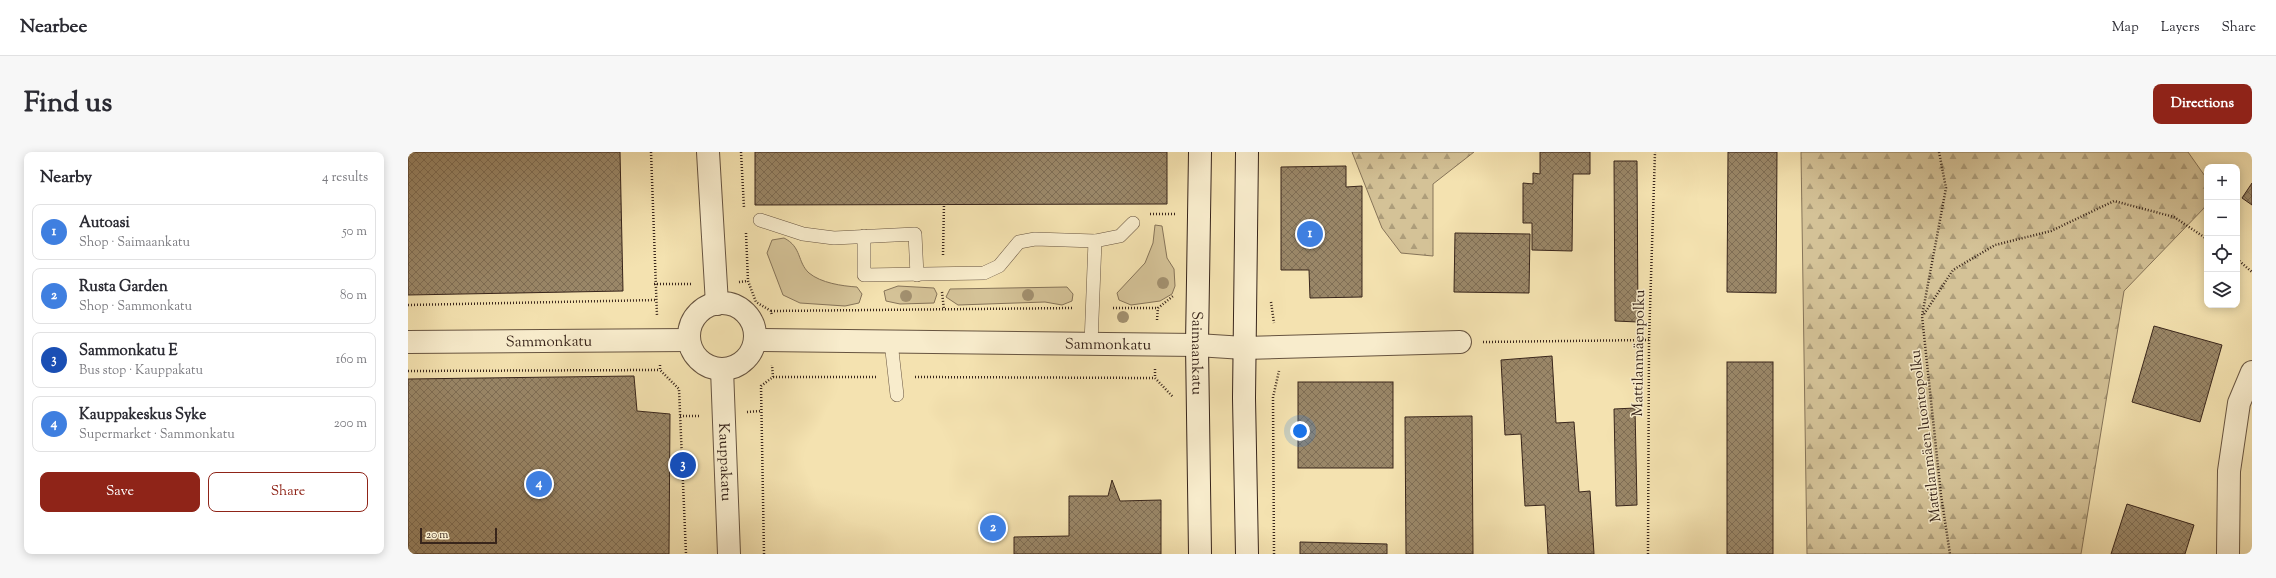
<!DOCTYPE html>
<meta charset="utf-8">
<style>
:root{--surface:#fff;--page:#f7f7f7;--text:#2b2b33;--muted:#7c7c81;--line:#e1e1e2;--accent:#8f2418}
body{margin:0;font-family:"Sorts Mill Goudy",serif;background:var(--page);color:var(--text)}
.controls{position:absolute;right:12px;top:12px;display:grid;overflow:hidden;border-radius:8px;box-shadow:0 2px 10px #0003}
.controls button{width:36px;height:36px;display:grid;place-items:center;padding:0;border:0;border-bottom:1px solid var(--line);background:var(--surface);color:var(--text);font:20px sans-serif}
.scale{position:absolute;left:12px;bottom:10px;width:77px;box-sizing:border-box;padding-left:4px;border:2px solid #38251b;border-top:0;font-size:11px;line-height:14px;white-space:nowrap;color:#38251b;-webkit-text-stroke:3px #f8eccc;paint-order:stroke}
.you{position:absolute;left:892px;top:279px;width:14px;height:14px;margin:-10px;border:3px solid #fff;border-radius:50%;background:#1a73e8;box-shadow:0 0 0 6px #1a73e833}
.badge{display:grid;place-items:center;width:26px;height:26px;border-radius:50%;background:var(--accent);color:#fff;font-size:13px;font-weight:700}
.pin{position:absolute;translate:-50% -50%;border:2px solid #fff;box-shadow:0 1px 4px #0006}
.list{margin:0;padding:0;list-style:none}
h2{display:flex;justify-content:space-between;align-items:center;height:52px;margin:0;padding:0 16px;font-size:17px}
h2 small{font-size:13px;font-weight:400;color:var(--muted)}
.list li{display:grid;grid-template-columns:26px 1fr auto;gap:12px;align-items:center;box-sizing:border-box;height:56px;margin:0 8px 8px;padding:0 8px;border:1px solid var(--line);border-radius:8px}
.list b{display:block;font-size:15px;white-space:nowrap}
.list p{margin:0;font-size:13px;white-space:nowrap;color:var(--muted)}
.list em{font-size:13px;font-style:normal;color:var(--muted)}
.actions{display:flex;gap:8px;padding:12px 16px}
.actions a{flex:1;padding:9px 0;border:1px solid var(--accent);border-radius:8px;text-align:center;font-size:14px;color:var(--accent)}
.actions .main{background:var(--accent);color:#fff}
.icon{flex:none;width:22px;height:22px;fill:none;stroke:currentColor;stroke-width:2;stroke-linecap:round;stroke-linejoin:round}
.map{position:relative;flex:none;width:1844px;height:402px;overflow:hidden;border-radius:8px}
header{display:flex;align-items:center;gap:24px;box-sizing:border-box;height:56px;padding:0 20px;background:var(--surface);border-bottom:1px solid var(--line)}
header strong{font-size:19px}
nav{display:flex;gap:22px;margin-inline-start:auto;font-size:14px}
.intro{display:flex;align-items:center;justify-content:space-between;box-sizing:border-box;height:96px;padding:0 24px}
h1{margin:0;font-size:28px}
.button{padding:10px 18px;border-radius:8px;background:var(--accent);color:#fff;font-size:14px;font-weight:700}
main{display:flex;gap:24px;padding:0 24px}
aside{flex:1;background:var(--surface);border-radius:8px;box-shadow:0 2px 10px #0003}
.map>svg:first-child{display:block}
.grass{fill:#d4c297;stroke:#867459}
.forest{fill:url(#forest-firs);stroke:#867459}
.building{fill:url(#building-cross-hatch);stroke:#38251b}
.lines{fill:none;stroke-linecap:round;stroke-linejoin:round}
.service-casing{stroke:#675440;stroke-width:14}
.minor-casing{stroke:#675440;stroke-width:24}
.tertiary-casing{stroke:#675440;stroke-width:24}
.secondary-casing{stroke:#38251b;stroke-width:24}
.path{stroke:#38251b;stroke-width:2.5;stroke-dasharray:1 2;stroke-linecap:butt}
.service{stroke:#f8eccc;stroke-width:13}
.minor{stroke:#f8eccc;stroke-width:22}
.tertiary{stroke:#f8eccc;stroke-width:22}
.secondary{stroke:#f8eccc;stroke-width:22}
.tree{fill:#a2906f}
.labels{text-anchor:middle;stroke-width:3;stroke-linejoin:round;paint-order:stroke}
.street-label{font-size:15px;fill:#38251b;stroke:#f8eccc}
</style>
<header>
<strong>Nearbee</strong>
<nav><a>Map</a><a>Layers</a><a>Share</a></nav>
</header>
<div class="intro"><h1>Find us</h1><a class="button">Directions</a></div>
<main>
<aside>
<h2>Nearby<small>4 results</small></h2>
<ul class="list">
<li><span class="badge" style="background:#3f7fe0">1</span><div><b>Autoasi</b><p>Shop · Saimaankatu</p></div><em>50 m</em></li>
<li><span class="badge" style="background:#3f7fe0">2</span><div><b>Rusta Garden</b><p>Shop · Sammonkatu</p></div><em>80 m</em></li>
<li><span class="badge" style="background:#1a4fb4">3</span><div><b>Sammonkatu E</b><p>Bus stop · Kauppakatu</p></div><em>160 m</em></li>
<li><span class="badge" style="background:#3f7fe0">4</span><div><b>Kauppakeskus Syke</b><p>Supermarket · Sammonkatu</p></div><em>200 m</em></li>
</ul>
<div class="actions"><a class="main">Save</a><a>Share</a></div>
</aside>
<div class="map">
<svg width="1844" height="402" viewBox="0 0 1844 402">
<defs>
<pattern id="forest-firs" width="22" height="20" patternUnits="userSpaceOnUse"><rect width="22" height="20" fill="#d4c297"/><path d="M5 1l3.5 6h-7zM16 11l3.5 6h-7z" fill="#ad9d7a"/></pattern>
<pattern id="building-cross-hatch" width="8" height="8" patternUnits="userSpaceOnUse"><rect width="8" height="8" fill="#9a8768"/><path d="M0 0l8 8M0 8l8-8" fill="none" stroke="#7f6e55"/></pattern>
</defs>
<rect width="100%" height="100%" fill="#f4e2b0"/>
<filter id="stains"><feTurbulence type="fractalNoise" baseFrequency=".005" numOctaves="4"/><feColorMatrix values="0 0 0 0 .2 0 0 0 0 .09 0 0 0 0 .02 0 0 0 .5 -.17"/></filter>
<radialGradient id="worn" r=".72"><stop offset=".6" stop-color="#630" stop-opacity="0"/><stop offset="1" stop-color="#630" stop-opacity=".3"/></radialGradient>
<g class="grass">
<path d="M747 73 754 74 759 106 766 117 767 134 764 142 752 149 723 153 711 148 709 141 737 111 745 91Z"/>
<path d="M376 86C394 95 389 110 401 121 413 131 434 134 449 135L454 142 451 151 437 154 392 151 375 143 359 101 364 88Z"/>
<path d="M490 134 526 136 529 142 526 151 492 152 478 149 476 139Z"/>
<path d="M659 135 665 142 664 149 654 153 637 150 550 153 538 145 542 137Z"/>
</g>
<g class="forest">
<path d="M944 0H1066L1025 32V104L993 101 974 76Z"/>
<path d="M1393 0H1780L1799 27V53L1716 139 1673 402H1399Z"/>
</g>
<g class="building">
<path d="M0 0H212L215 139 0 143Z"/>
<path d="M347 0H759V52L347 53Z"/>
<path d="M1132 0H1182V22H1165L1164 99 1124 98V71H1115V31L1125 32V21L1132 22Z"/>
<path d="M1320 0H1369L1368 141 1319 140Z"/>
<path d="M1206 9H1229L1230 170 1207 169Z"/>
<path d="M938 14V35L954 34V145L902 146 901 118H873V15Z"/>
<path d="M1844 31V53L1834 46Z"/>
<path d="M1047 81 1122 82 1121 141 1046 140Z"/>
<path d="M1746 174 1814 193 1792 270 1724 250Z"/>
<path d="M1144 204 1148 271 1166 270 1171 340 1182 339 1186 402H1140L1137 353 1117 354 1113 282 1097 283 1093 208Z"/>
<rect x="1319" y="210" width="46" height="192"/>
<path d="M226 224 229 259 262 262 261 402H0V227Z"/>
<rect x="890" y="230" width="95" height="86"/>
<path d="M1227 256 1229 353 1208 354 1206 257Z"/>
<path d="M1064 264 1065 402H998L997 265Z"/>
<path d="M704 328 712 349 753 348V402H606V385L661 384V344H700Z"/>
<path d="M1719 352 1786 373 1777 402H1703Z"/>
<path d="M892 390 979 392V402H892Z"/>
</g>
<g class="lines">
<g class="service-casing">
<g id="service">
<path d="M352 68 395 82 426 86 507 82 509 123"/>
<path d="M456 84V123L576 121 591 114 611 90 627 87 687 89 712 84 725 71"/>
<path d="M483 190 489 243"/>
<path d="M683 192 687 89"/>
</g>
</g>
<g class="minor-casing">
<g id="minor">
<path id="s1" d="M347 188 789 193 836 196 1052 190"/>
<path id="s2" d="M0 190 281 188"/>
<path d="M1820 402 1821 319 1831 251 1844 220"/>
</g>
</g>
<g class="tertiary-casing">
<g id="tertiary">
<path d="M300 0 309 152"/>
<circle cx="314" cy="184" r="33"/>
<path id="s3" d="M314 217 321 402"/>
</g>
</g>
<g class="secondary-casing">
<g id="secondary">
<path id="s4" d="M792 0 789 193 792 402"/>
<path d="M839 402 836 246 839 0"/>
</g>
</g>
<g class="path">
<path d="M243 0 249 164"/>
<path d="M333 0 336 56"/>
<path d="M1531 0 1538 36 1514 164 1533 343 1542 402"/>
<path d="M742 62H767"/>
<path d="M338 81 340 129 348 150 363 159 364 164"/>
<path d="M535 103 536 52"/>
<path d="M1829 107 1844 120"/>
<path d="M331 130 340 129"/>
<path d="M246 132H284"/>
<path d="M534 140 536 158"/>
<path d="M863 150 866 171"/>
<path d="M0 153 248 148"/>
<path d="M705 156H750"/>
<path d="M363 159 666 156"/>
<path d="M1516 162 1545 118 1587 93 1643 79 1706 49 1766 65 1799 87"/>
<path d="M749 168 750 156 765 144"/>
<path d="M1075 190 1241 188"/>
<path d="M252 213V218L271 237 278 402"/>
<path d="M747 217V226L765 245"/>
<path d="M0 219 251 218"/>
<path d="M365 225H468"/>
<path d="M507 225 747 226"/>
<path d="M339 260 353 259"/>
<path d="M272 264H292"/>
<path d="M356 402 353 234 365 225 364 213"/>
<path d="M866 402 865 245 871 219"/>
<path d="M1240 402 1241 188 1247 0"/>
</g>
<use href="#service" class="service"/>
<use href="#minor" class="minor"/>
<use href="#tertiary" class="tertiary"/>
<use href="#secondary" class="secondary"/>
</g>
<g class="tree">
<circle cx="755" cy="131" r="6"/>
<circle cx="620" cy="143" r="6"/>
<circle cx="498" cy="144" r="6"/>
<circle cx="715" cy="165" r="6"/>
</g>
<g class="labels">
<g class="street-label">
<text dy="5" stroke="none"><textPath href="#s2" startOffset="141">Sammonkatu</textPath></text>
<text dy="5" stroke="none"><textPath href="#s1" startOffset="353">Sammonkatu</textPath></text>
<text dy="5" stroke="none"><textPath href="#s4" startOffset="201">Saimaankatu</textPath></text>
<text transform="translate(1230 201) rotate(-89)" y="5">Mattilanmäenpolku</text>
<text transform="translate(1517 284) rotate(-97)" y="5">Mattilanmäen luontopolku</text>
<text dy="5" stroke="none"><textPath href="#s3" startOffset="93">Kauppakatu</textPath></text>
</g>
</g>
<rect width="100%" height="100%" filter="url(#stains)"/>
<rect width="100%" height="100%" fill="url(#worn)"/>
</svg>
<div class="controls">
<button>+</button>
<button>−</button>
<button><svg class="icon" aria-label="locate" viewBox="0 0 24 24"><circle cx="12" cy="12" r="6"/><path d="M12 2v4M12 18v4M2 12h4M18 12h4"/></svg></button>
<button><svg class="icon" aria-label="layers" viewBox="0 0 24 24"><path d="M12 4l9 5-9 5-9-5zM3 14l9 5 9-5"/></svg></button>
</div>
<div class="scale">20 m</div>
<div class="you"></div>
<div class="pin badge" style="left:902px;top:82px;background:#3f7fe0">1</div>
<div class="pin badge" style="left:585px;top:376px;background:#3f7fe0">2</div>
<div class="pin badge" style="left:275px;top:313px;background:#1a4fb4">3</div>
<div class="pin badge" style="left:131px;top:332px;background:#3f7fe0">4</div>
</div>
</main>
